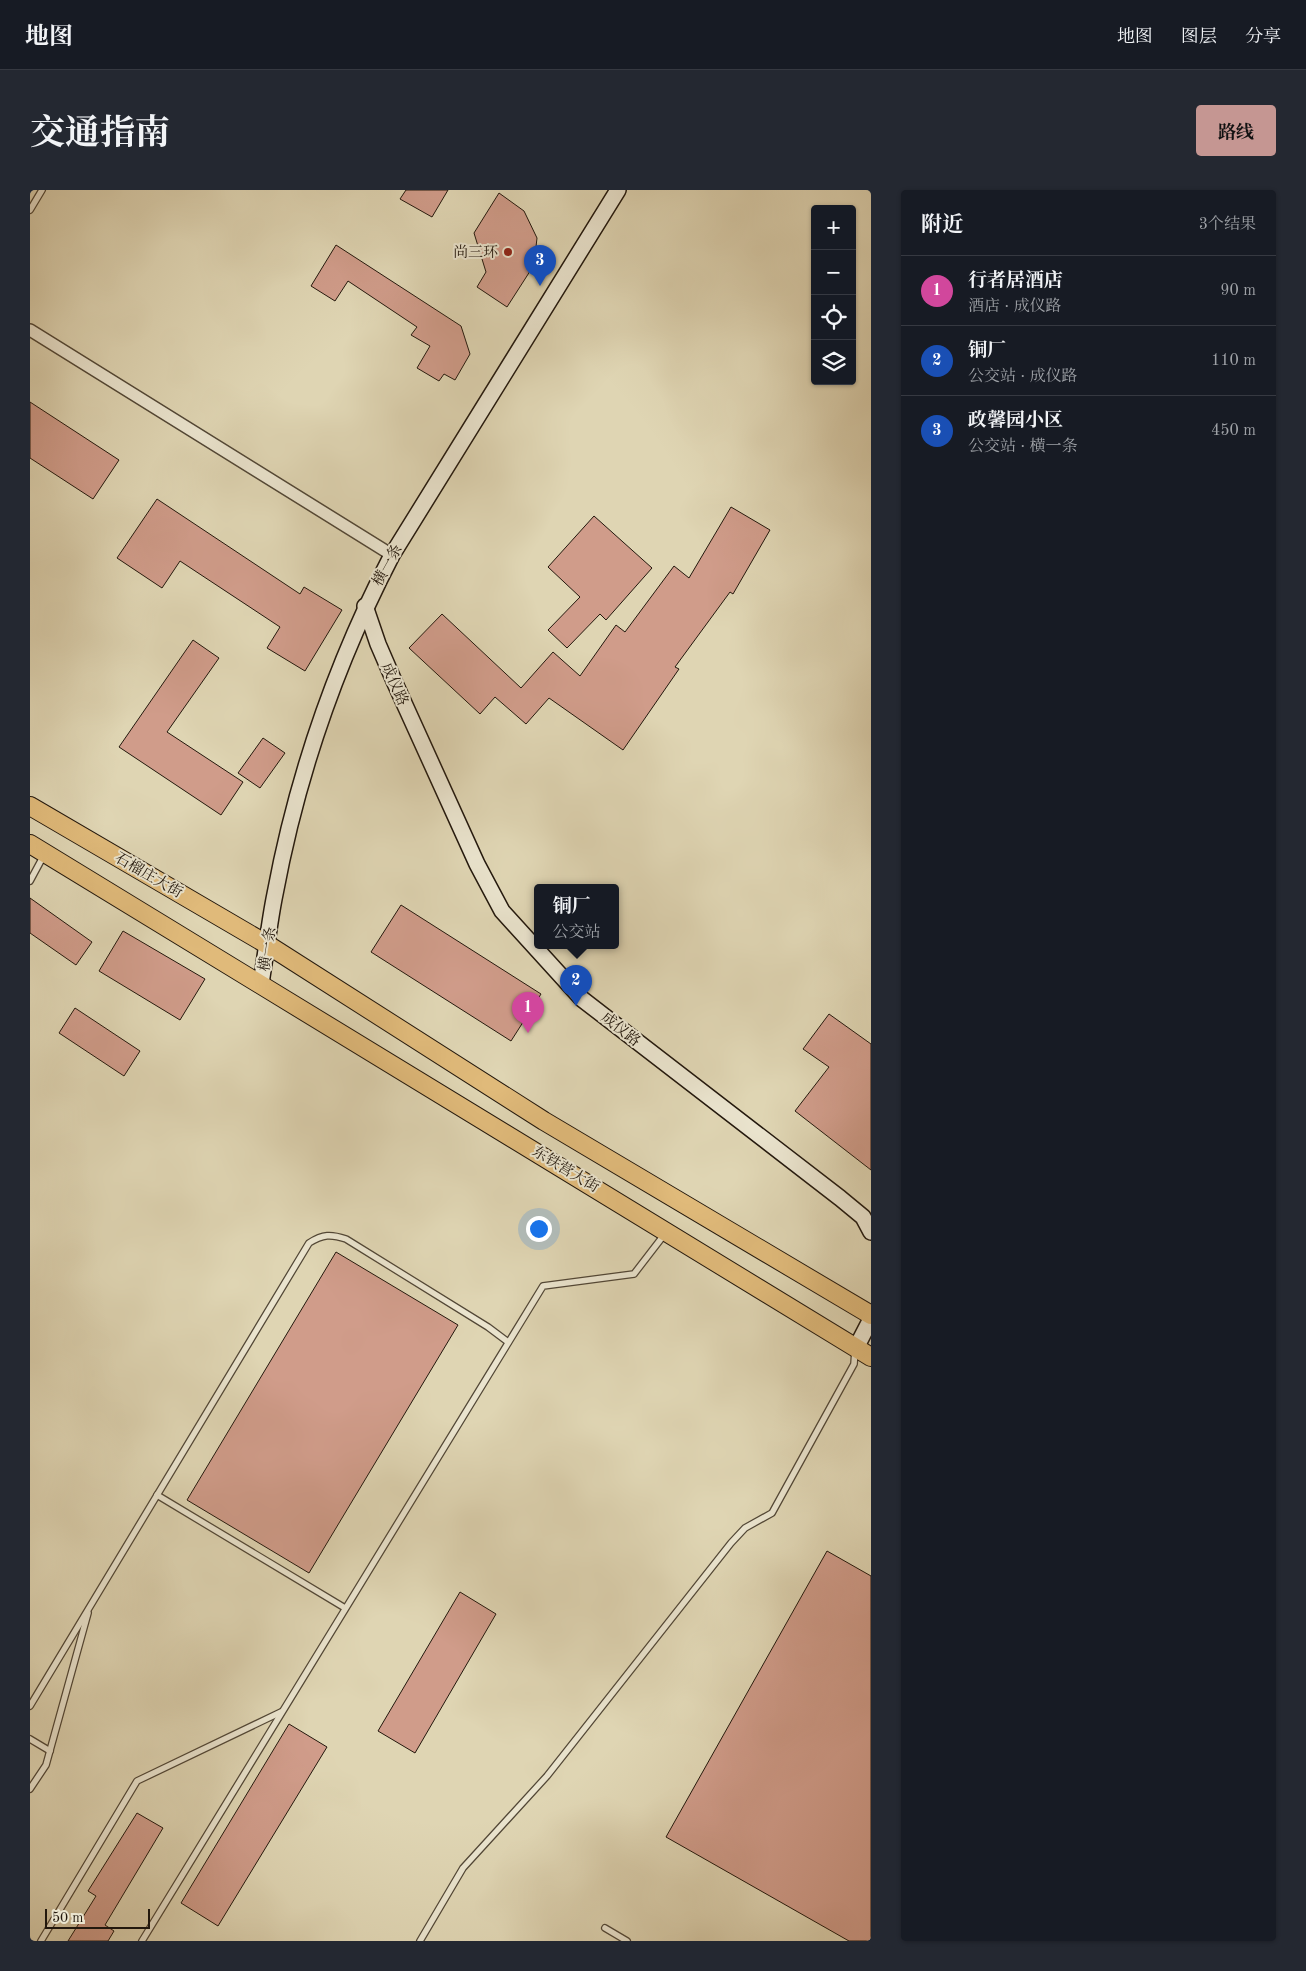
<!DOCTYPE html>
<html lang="zh">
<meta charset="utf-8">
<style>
:root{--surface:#171b24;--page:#242831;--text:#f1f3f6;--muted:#9ea1a6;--line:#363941;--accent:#c59692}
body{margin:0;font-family:"Old Standard TT","Noto Serif SC",serif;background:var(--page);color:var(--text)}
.controls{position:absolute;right:15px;top:15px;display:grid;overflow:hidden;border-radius:5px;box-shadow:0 1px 4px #0004}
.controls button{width:45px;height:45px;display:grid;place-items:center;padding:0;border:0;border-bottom:1px solid var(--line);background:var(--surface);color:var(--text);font:25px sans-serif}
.scale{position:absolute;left:15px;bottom:12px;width:105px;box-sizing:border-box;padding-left:5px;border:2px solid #23180d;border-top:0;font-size:14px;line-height:18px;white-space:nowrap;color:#23180d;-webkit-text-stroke:4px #eae4ce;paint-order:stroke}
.you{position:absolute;left:508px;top:1038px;width:18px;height:18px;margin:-12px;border:4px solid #fff;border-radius:50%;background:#1a73e8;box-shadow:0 0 0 8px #1a73e833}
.badge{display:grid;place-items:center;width:32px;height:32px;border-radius:50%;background:var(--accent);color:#fff;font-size:16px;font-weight:700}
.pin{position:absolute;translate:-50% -41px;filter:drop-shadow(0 1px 2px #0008)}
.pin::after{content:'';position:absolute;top:26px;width:18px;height:15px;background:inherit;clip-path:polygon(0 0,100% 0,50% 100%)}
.popup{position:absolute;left:504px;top:694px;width:85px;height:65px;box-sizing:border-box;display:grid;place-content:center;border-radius:5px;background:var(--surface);filter:drop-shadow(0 1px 4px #0005);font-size:16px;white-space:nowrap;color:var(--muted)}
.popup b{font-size:19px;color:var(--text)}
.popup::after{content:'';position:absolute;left:50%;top:100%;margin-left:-10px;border:10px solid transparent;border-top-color:var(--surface)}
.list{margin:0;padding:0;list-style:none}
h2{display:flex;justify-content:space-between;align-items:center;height:65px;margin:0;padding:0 20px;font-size:21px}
h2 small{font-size:16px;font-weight:400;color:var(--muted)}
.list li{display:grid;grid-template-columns:32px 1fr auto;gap:15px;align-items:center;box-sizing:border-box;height:70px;padding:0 20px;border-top:1px solid var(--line)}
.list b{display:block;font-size:19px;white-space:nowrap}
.list p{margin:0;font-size:16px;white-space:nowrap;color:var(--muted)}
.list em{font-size:16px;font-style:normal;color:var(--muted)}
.icon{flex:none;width:28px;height:28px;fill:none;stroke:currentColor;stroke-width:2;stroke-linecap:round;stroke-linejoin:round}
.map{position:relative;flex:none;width:841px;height:1751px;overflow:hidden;border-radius:5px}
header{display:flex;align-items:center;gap:30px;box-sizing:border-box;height:70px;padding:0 25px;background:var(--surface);border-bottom:1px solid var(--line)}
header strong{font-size:24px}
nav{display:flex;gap:28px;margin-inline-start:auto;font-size:18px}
.intro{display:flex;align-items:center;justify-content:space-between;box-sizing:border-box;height:120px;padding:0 30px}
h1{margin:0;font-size:35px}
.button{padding:12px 22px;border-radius:5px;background:var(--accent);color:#111;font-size:18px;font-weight:700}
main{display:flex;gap:30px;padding:0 30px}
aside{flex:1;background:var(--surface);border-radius:5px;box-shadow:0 1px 4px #0004}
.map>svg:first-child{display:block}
.building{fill:#d09c8a;stroke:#23180d}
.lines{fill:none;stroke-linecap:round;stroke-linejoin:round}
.lane-casing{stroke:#524736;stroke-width:8}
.street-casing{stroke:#524736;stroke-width:14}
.secondary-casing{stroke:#23180d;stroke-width:18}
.primary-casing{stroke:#23180d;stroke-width:20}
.lane{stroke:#eae4ce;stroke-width:5.5}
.street{stroke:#eae4ce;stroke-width:11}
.secondary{stroke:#eae4ce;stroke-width:15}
.primary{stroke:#e0ba7a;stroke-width:18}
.poi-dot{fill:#8f2418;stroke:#eae4ce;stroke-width:2}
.labels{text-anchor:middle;stroke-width:4;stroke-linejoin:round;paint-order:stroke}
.poi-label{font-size:15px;fill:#23180d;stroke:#eae4ce;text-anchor:end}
.street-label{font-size:15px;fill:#23180d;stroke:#eae4ce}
</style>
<header>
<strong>地图</strong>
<nav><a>地图</a><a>图层</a><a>分享</a></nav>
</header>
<div class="intro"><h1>交通指南</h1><a class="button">路线</a></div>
<main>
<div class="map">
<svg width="841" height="1751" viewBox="0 0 841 1751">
<rect width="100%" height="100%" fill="#dfd5b3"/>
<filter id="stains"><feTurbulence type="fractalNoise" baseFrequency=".004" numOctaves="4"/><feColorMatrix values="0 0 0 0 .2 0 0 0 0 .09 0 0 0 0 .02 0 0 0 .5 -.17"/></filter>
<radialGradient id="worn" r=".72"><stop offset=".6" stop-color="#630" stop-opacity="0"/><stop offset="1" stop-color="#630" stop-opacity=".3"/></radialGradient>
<g class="building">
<path d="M376 0H418L402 27 370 9Z"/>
<path d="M469 3 494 21 507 48 504 75 477 117 447 97 456 82 444 43Z"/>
<path d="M306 55 431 136 440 164 425 190 414 184 409 191 387 178 400 156 381 145 387 137 318 91 305 111 281 96Z"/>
<path d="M0 212 89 270 63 309 0 268Z"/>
<path d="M127 309 270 404 274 397 312 420 275 481 237 458 250 437 150 371 132 398 87 368Z"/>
<path d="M701 317 740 340 703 404 700 402 645 477 649 479 593 560 519 508 496 534 465 507 450 524 379 458 412 424 491 498 523 462 550 486 586 435 595 442 644 376 659 388Z"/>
<path d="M564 326 622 378 576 430 570 424 537 458 518 440 550 407 518 377Z"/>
<path d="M163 450 189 468 137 542 213 592 191 625 89 557Z"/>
<path d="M233 548 255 563 230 598 208 583Z"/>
<path d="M0 708 62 752 46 775 0 743Z"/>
<path d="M371 715 511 804 481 851 341 762Z"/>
<path d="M93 741 175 789 150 830 69 781Z"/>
<path d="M45 818 110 861 94 886 29 843Z"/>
<path d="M799 824 841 854V980L765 921 799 877 773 859Z"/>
<path d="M306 1062 428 1135 279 1383 157 1310Z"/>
<path d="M797 1361 841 1386V1751H819L636 1647Z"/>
<path d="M430 1402 466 1424 385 1563 348 1541Z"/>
<path d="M259 1534 297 1557 188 1736 151 1713Z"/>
<path d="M107 1623 133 1638 75 1735 84 1741 78 1751H38L66 1706 58 1701Z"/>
</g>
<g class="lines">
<g class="lane-casing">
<g id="lane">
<path d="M0 20 12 0"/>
<path d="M0 691 14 665"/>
<path d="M127 1305 315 1418"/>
<path d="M0 1516 279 1053C293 1044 301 1044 316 1049L458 1137 478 1152"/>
<path d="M0 1549 20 1561"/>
<path d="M0 1599 16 1575 58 1423"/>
<path d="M575 1738 597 1751"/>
<path d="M11 1751 107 1591 251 1522"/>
<path d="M112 1751 513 1096 604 1084 634 1045"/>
<path d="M390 1751 433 1678 517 1586 701 1353 715 1338 742 1323 824 1174 825 1160"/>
</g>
</g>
<g class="street-casing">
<path id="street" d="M0 140 362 365"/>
</g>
<g class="secondary-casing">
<g id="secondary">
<path d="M335 416 348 454 364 491 447 674 472 721 552 809 810 1008 833 1027 841 1042"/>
<path d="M231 793C236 764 239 733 245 704 267 586 307 471 362 365L588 0"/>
<path d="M826 1158 841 1129"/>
</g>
</g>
<g class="primary-casing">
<g id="primary">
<path d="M0 616 238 755 514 931 841 1125"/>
<path d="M0 654 841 1167"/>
</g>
</g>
<use href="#lane" class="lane"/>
<use href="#street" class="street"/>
<use href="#secondary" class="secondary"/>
<use href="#primary" class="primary"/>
</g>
<circle class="poi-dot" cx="478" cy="62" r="5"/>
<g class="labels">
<g class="poi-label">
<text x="468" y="67">尚三环</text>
</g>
<g class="street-label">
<text transform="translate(357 375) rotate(-61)" y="5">横一条</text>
<text transform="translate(365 494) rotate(66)" y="5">成仪路</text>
<text transform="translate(119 685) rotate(30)" y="5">石榴庄大街</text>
<text transform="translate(237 759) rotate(-81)" y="5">横一条</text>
<text transform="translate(591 839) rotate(38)" y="5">成仪路</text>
<text transform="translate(536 979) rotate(31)" y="5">东铁营大街</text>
</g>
</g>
<rect width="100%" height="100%" filter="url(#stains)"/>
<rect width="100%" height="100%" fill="url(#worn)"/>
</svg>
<div class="controls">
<button>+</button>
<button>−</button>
<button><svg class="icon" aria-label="locate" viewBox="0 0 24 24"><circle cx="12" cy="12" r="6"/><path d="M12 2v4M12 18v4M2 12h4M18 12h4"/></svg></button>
<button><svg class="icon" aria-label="layers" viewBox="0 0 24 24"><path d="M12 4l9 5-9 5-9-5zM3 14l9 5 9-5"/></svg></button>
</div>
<div class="scale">50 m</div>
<div class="you"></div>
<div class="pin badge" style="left:498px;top:843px;background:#d1479c">1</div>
<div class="pin badge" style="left:546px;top:816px;background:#1a4fb4">2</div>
<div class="popup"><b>铜厂</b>公交站</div>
<div class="pin badge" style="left:510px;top:96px;background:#1a4fb4">3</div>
</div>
<aside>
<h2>附近<small>3个结果</small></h2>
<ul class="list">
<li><span class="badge" style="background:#d1479c">1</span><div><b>行者居酒店</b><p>酒店 · 成仪路</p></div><em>90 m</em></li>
<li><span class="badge" style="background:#1a4fb4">2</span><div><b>铜厂</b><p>公交站 · 成仪路</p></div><em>110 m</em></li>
<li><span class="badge" style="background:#1a4fb4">3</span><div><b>政馨园小区</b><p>公交站 · 横一条</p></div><em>450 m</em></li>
</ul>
</aside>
</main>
